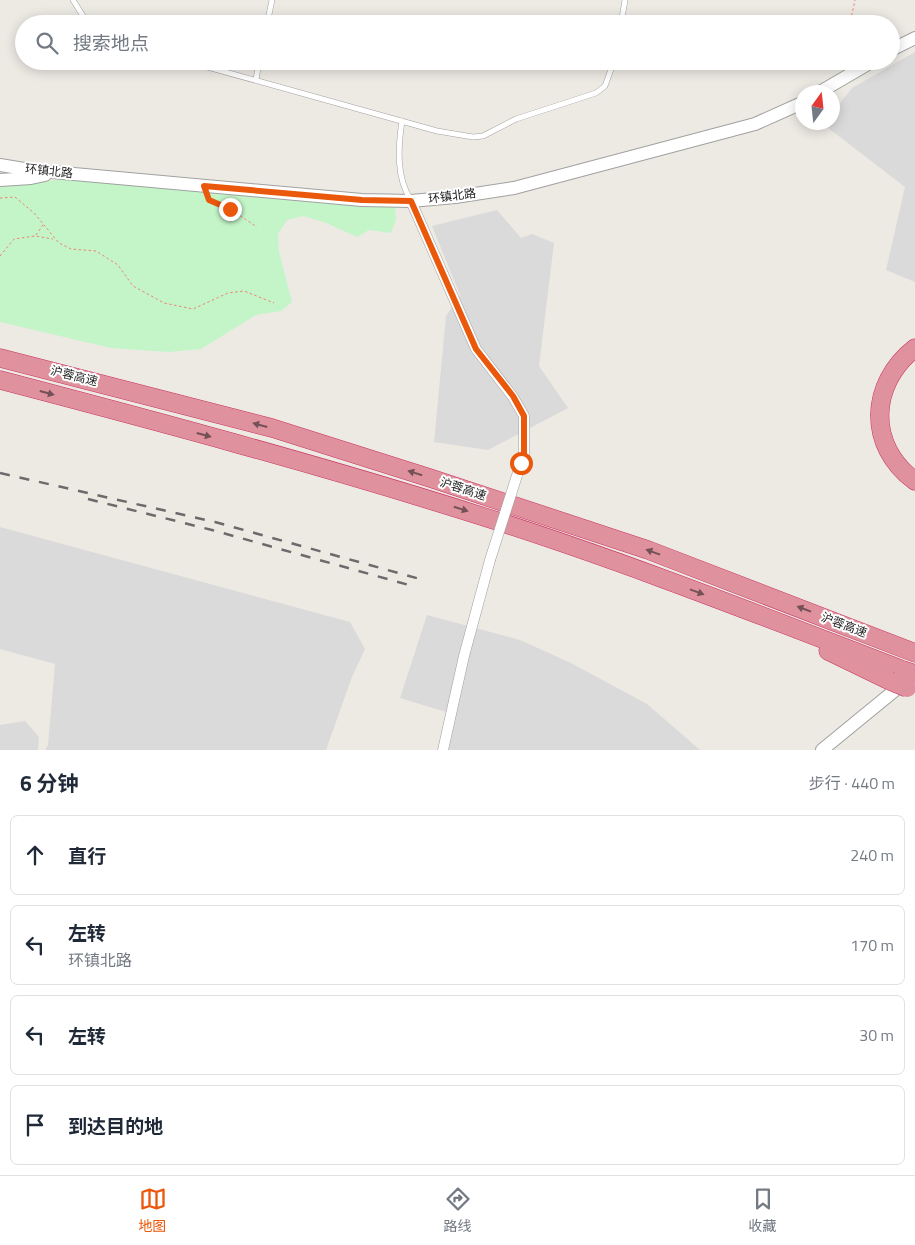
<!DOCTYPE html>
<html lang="zh">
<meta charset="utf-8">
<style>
:root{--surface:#fff;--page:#f6f6f7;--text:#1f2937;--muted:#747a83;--line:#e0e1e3;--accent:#ea580c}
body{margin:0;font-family:"Titillium Web","Noto Sans SC",sans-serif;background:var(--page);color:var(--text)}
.compass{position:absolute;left:795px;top:85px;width:45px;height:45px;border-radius:50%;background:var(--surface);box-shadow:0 2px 12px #0003;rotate:15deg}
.stop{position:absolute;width:15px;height:15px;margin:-11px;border:4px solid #ea580c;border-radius:50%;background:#fff}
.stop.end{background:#ea580c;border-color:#fff;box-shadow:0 1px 5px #0008}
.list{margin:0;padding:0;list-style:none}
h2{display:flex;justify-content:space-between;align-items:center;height:65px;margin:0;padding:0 20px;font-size:21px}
h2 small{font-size:16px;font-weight:400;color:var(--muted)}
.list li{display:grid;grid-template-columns:32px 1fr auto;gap:15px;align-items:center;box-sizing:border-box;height:80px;margin:0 10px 10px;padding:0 10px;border:1px solid var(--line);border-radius:8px}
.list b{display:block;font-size:19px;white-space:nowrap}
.list p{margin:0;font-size:16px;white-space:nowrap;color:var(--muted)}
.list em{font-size:16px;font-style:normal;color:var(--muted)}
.icon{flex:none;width:28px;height:28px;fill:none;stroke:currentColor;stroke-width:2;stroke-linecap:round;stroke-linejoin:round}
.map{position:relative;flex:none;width:915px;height:750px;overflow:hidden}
.search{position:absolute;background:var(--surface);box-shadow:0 2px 12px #0003;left:15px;right:15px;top:15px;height:55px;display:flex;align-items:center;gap:12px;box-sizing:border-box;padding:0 18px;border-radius:28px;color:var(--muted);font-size:19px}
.sheet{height:425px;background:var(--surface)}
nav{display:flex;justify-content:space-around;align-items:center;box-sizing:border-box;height:70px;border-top:1px solid var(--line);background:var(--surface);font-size:14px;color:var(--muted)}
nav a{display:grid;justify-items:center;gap:2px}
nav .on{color:var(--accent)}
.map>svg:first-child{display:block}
.residential{fill:#dbdada}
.park{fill:#c3f5c9}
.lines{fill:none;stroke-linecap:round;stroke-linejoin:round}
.service-casing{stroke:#a1a1a1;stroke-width:6}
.minor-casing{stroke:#a1a1a1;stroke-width:11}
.tertiary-casing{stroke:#a1a1a1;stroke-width:14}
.motorway-casing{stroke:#ca3261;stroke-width:19}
.path{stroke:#ee8574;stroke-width:1;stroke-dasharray:2.5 2.5;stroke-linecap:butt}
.service{stroke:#fff;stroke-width:5}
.minor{stroke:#fff;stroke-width:10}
.tertiary{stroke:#fff;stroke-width:12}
.motorway{stroke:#df919d;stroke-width:18}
.rail{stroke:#6b6b6b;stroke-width:2.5;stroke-dasharray:10 10;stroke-linecap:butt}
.minor-bridge-casing{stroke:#a1a1a1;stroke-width:11;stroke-linecap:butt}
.motorway-bridge-casing{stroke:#ca3261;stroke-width:19;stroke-linecap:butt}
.minor-bridge{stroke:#fff;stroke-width:10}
.motorway-bridge{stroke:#df919d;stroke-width:18}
.oneway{fill:#745157}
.route{stroke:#ea580c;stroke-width:6}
.labels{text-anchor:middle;stroke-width:4;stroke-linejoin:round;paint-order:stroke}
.street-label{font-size:12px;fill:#1d1d1d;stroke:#fff}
</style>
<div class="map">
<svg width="915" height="750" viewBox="0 0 915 750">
<rect width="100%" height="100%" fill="#edeae4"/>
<g class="residential">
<path d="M915 52V282L886 270 905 187 823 124 832 122 833 112 852 88Z"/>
<path d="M497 210 521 238 532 234 554 243 539 366 568 408 488 450 434 442 446 316 460 295 432 226Z"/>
<path d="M0 527 350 622 365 649 352 677 326 750H45L48 745 55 664 0 649Z"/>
<path d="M427 615 520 640 571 663 647 704 700 750H447L456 715 400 698Z"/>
<path d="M25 721 39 737 38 750H0V725Z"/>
</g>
<path class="park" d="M63 179 395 205 396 220 391 233 369 230 357 237 324 222 303 216 287 220 278 234 279 252 292 302 281 311 256 315 201 349 169 352 111 348 0 322V187Z"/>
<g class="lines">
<g class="service-casing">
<g id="service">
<path d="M73 0 88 24"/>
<path d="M267 24 272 0"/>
<path d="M621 24 625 0"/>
<path d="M186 61 437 131 473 137 483 136 516 119 596 93 605 86 614 61"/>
<path d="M256 80 259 61"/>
<path d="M402 121C398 147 396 178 411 200"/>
</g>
</g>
<g class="minor-casing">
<g id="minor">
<path d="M411 201 476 349 513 397 524 416V455L521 463"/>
<path d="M443 750 464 656 490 560"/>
</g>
</g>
<g class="tertiary-casing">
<g id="tertiary">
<path d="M891 50 915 38"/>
<path d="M820 92 873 61"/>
<path d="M0 165 30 170 362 200 411 201 455 197 514 188 755 124 802 103"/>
<path d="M0 180 31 178 45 175"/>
<path d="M822 750 905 682"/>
</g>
</g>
<g class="motorway-casing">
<g id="motorway">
<path d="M915 348C869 384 867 446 915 481"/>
<path d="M0 358 272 428 430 478 648 550 915 653"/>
<path d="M0 380C160 422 320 465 478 515 621 560 762 616 903 670"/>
<path d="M828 651 890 681"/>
</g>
</g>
<g class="path">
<path d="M846 24 852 14 855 0"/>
<path d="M206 196 212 202 230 209 257 227"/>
<path d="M0 198 15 197 34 213 59 243 71 249 96 251 118 265 133 286 164 303 193 309 228 293 244 291 274 303"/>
<path d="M36 235 43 225"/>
<path d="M0 256 14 239 35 236 53 239"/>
</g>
<use href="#service" class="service"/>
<use href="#minor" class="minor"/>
<use href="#tertiary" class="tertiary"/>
<use href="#motorway" class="motorway"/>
<g class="rail">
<path d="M0 473 215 522 420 579"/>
<path d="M88 499 212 530 416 587"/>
</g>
<g class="minor-bridge-casing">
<path id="minor-bridge" d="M490 560 521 463"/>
</g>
<g class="motorway-bridge-casing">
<g id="motorway-bridge">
<path d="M903 670 915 674"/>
<path d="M890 681 907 688"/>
</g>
</g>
<use href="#minor-bridge" class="minor-bridge"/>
<use href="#motorway-bridge" class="motorway-bridge"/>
</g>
<defs><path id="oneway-solid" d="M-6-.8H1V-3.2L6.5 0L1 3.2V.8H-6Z" transform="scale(1.25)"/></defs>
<g class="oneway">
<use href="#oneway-solid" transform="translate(47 393) rotate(15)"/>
<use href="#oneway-solid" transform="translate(260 425) rotate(-165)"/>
<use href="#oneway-solid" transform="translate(204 435) rotate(15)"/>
<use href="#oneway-solid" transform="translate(415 473) rotate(-163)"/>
<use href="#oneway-solid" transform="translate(461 509) rotate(17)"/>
<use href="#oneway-solid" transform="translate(653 552) rotate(-160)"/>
<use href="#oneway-solid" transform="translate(697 592) rotate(20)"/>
<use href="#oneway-solid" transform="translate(804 609) rotate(-159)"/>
</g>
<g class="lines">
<path class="route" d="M230 209 209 200 204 186 362 200 411 201 476 349 513 396 524 416V455L521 463"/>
</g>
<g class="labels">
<g class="street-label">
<text transform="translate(49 171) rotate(6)" y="4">环镇北路</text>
<text transform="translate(452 196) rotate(-7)" y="4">环镇北路</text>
<text transform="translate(74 376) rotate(14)" y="4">沪蓉高速</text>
<text transform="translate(463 489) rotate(18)" y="4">沪蓉高速</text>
<text transform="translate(844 625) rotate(21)" y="4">沪蓉高速</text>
</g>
</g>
</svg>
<svg class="compass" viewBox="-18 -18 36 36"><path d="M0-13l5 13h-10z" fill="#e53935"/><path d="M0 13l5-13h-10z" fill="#747a83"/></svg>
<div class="stop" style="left:521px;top:463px"></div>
<div class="stop end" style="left:230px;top:209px"></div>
<div class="search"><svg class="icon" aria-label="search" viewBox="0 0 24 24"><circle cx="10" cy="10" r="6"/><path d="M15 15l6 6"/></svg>搜索地点</div>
</div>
<section class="sheet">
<h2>6 分钟<small>步行 · 440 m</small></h2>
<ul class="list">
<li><svg class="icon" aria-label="ahead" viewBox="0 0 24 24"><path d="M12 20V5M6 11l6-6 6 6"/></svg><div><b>直行</b></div><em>240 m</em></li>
<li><svg class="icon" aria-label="left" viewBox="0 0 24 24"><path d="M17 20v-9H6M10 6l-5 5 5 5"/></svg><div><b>左转</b><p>环镇北路</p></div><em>170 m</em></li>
<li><svg class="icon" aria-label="left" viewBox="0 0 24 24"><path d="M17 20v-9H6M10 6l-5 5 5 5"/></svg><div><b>左转</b></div><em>30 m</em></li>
<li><svg class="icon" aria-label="arrive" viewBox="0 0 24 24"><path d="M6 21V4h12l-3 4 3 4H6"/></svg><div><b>到达目的地</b></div></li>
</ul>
</section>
<nav>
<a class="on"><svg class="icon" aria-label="map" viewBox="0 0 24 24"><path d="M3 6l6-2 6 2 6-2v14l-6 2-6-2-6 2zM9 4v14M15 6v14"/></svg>地图</a>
<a><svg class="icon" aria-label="directions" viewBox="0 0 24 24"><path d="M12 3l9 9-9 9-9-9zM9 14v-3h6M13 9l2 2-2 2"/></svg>路线</a>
<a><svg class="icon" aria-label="saved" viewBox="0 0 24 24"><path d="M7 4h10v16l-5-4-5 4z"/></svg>收藏</a>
</nav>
